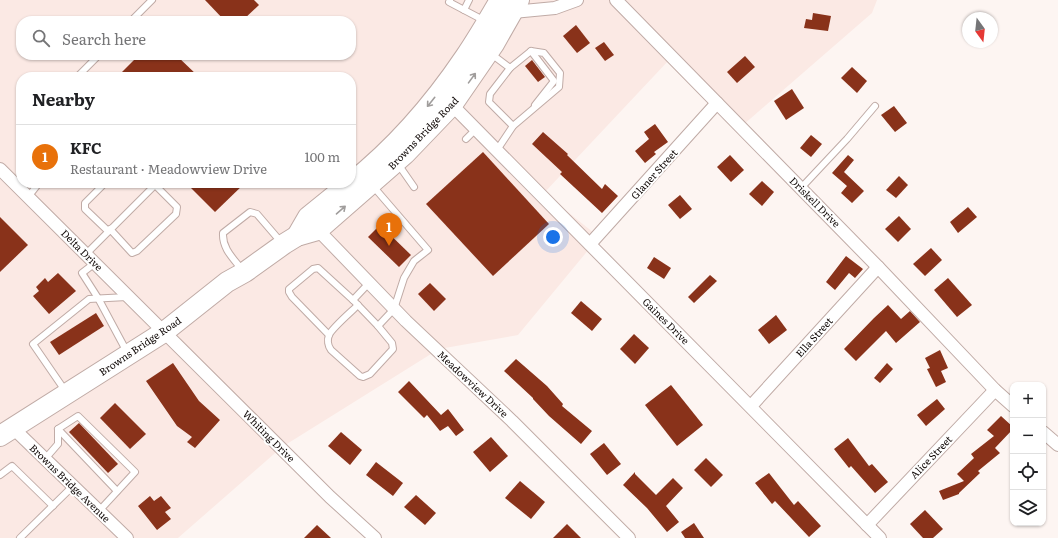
<!DOCTYPE html>
<meta charset="utf-8">
<style>
:root{--surface:#fff;--page:#f6f6f6;--text:#202124;--muted:#757577;--line:#e0e0e0;--accent:#7c3aed}
body{margin:0;font-family:Literata,serif;background:var(--page);color:var(--text)}
.controls{position:absolute;right:12px;bottom:12px;display:grid;overflow:hidden;border-radius:8px;box-shadow:0 1px 3px #0004}
.controls button{width:36px;height:36px;display:grid;place-items:center;padding:0;border:0;border-bottom:1px solid var(--line);background:var(--surface);color:var(--text);font:20px sans-serif}
.compass{position:absolute;left:962px;top:12px;width:36px;height:36px;border-radius:50%;background:var(--surface);box-shadow:0 1px 3px #0004;rotate:165deg}
.you{position:absolute;left:553px;top:237px;width:14px;height:14px;margin:-10px;border:3px solid #fff;border-radius:50%;background:#1a73e8;box-shadow:0 0 0 6px #1a73e833}
.badge{display:grid;place-items:center;width:26px;height:26px;border-radius:50%;background:var(--accent);color:#fff;font-size:13px;font-weight:700}
.pin{position:absolute;translate:-50% -33px;filter:drop-shadow(0 1px 2px #0008)}
.pin::after{content:'';position:absolute;top:21px;width:14px;height:12px;background:inherit;clip-path:polygon(0 0,100% 0,50% 100%)}
.list{margin:0;padding:0;list-style:none}
h2{display:flex;justify-content:space-between;align-items:center;height:52px;margin:0;padding:0 16px;font-size:17px}
h2 small{font-size:13px;font-weight:400;color:var(--muted)}
.list li{display:grid;grid-template-columns:26px 1fr auto;gap:12px;align-items:center;box-sizing:border-box;height:64px;padding:0 16px;border-top:1px solid var(--line)}
.list b{display:block;font-size:15px;white-space:nowrap}
.list p{margin:0;font-size:13px;white-space:nowrap;color:var(--muted)}
.list em{font-size:13px;font-style:normal;color:var(--muted)}
.icon{flex:none;width:22px;height:22px;fill:none;stroke:currentColor;stroke-width:2;stroke-linecap:round;stroke-linejoin:round}
.map{position:relative;flex:none;width:1058px;height:538px;overflow:hidden}
.search{position:absolute;background:var(--surface);box-shadow:0 1px 3px #0004;left:16px;top:16px;width:340px;height:44px;display:flex;align-items:center;gap:10px;box-sizing:border-box;padding:0 14px;border-radius:16px;color:var(--muted);font-size:15px}
.panel{position:absolute;background:var(--surface);box-shadow:0 1px 3px #0004;left:16px;top:72px;width:340px;height:116px;border-radius:16px}
.map>svg:first-child{display:block}
.built{fill:#fbe9e4;fill-rule:evenodd}
.building{fill:#89321a}
.lines{fill:none;stroke-linecap:round;stroke-linejoin:round}
.service-casing{stroke:#c0aba6;stroke-width:8}
.minor-casing{stroke:#c0aba6;stroke-width:14}
.primary-casing{stroke:#c0aba6;stroke-width:22}
.service{stroke:#fff;stroke-width:6}
.minor{stroke:#fff;stroke-width:12}
.primary{stroke:#fff;stroke-width:20}
.oneway{stroke:#a09d9c}
.labels{text-anchor:middle;stroke-width:4;stroke-linejoin:round;paint-order:stroke}
.street-label{font-size:10px;fill:#110a08;stroke:#fff}
</style>
<div class="map">
<svg width="1058" height="538" viewBox="0 0 1058 538">
<rect width="100%" height="100%" fill="#fdf5f2"/>
<path class="built" d="M0 0H877L872 13 743 125 669 60 544 193 599 237 518 335 439 349 282 447 178 538H0ZM21 21H351V55H21ZM21 77H351V183H21Z"/>
<g class="building">
<path d="M205 0H254L259 5 242 21H225Z"/>
<path d="M813 13 831 16 828 31 804 28 806 19 812 20Z"/>
<path d="M576 25 590 43 577 53 563 36Z"/>
<path d="M604 42 614 55 605 61 595 48Z"/>
<path d="M139 55H176L199 77H117Z"/>
<path d="M745 56 755 67 737 83 727 72Z"/>
<path d="M532 60 545 77 538 82 525 66Z"/>
<path d="M852 67 867 81 857 93 841 78Z"/>
<path d="M792 89 804 108 786 120 774 101Z"/>
<path d="M894 106 907 123 895 132 881 115Z"/>
<path d="M655 124 668 142 654 152 656 154 645 163 635 151 649 139 644 132Z"/>
<path d="M543 132 568 154 567 155 602 189 605 184 618 196 602 213 560 174 562 172 532 144Z"/>
<path d="M811 135 822 144 811 157 800 148Z"/>
<path d="M483 152 549 224 493 276 426 204Z"/>
<path d="M730 155 744 170 731 182 717 167Z"/>
<path d="M848 155 854 160 844 172 864 191 852 203 841 193 847 186 832 173Z"/>
<path d="M899 176 908 185 896 198 886 190Z"/>
<path d="M762 181 774 192 762 206 749 194Z"/>
<path d="M186 183H245L215 212Z"/>
<path d="M680 195 692 209 680 219 668 205Z"/>
<path d="M968 207 977 217 958 233 950 222Z"/>
<path d="M899 216 911 229 898 242 885 229Z"/>
<path d="M0 217 28 245 0 272Z"/>
<path d="M380 225 411 255 399 267 368 237Z"/>
<path d="M931 248 942 260 925 276 913 264Z"/>
<path d="M846 256 863 269 855 278 849 273 835 290 826 282Z"/>
<path d="M654 257 671 268 664 279 647 268Z"/>
<path d="M58 273 76 291 49 314 33 296 39 291 36 287 45 278 48 282Z"/>
<path d="M710 275 717 281 694 303 688 297Z"/>
<path d="M948 278 972 305 957 317 934 290Z"/>
<path d="M430 283 446 299 434 311 418 294Z"/>
<path d="M581 301 602 319 592 331 571 313Z"/>
<path d="M888 305 901 319 910 311 920 322 896 343 886 331 856 361 844 349 874 318Z"/>
<path d="M96 313 104 326 59 355 50 342Z"/>
<path d="M776 315 787 330 769 344 758 330Z"/>
<path d="M634 334 649 348 635 364 620 349Z"/>
<path d="M940 350 948 368 941 371 946 382 936 387 927 369 930 368 925 358Z"/>
<path d="M516 359 547 386 563 404 562 406 592 431 581 444 549 416 533 399V398L504 371Z"/>
<path d="M173 363 199 401 220 420 195 448 187 442 192 437 177 426 146 381Z"/>
<path d="M887 363 893 369 880 383 874 378Z"/>
<path d="M409 381 441 415 448 409 464 430 456 436 448 426 440 431 427 415 424 418 398 392Z"/>
<path d="M671 385 703 425 677 446 645 405Z"/>
<path d="M937 399 945 409 926 426 917 415Z"/>
<path d="M115 403 146 434 130 449 100 418Z"/>
<path d="M1001 416 1013 427V429L995 448 1000 453 978 471 980 473 959 493V494L943 500 939 491 964 481 957 474 974 458 971 454 994 436 987 430Z"/>
<path d="M79 423 118 464 108 473 69 432Z"/>
<path d="M341 432 362 450 350 465 328 446Z"/>
<path d="M491 437 508 456 490 472 473 452Z"/>
<path d="M848 438 869 466 872 464 888 482 875 493 851 466 849 468 834 449Z"/>
<path d="M604 443 621 464 607 475 590 454Z"/>
<path d="M706 458 723 475 711 487 694 470Z"/>
<path d="M376 462 403 483 393 496 366 475Z"/>
<path d="M635 472V474L656 495 673 478 683 488 666 506 679 522 667 532 647 508 623 485Z"/>
<path d="M769 473 794 505 798 501 821 526 809 537 775 501 772 504 755 483Z"/>
<path d="M520 481 545 502 531 519 505 498Z"/>
<path d="M416 495 436 513 425 525 404 507Z"/>
<path d="M150 496 154 501 161 496 171 508 165 512 171 519 157 530 138 506Z"/>
<path d="M925 510 943 529 933 538H923L910 524Z"/>
<path d="M694 523 704 538H685L681 532Z"/>
<path d="M567 524 581 538H553Z"/>
<path d="M317 525 331 538H304Z"/>
</g>
<g class="lines">
<g class="service-casing">
<g id="service">
<path d="M450 0 449 2 485 21"/>
<path d="M464 10 469 0"/>
<path d="M131 21 152 0"/>
<path d="M531 51 554 81 535 105"/>
<path d="M490 53 510 68 531 51 544 53 560 73 559 87 513 126 497 150"/>
<path d="M510 68 490 94 489 102 513 126"/>
<path d="M77 77 99 55"/>
<path d="M466 139 476 129"/>
<path d="M398 164 414 187"/>
<path d="M105 183 85 203V209L108 231"/>
<path d="M801 188 847 139 875 106"/>
<path d="M28 197 39 183"/>
<path d="M86 254 155 185 177 207 176 214 137 251 132 253 110 229"/>
<path d="M95 263 82 273 98 298 127 352"/>
<path d="M243 271C234 259 222 249 223 233L250 212 257 214 281 242"/>
<path d="M369 283 353 300 378 326 394 309 404 278 414 261 428 250 372 185"/>
<path d="M358 305C352 311 332 328 329 335 327 340 328 346 331 350L360 376 363 377 370 374 393 349 392 343 378 326"/>
<path d="M329 335 292 297 289 292V289L313 269 318 268 353 300"/>
<path d="M66 392 33 344 89 299 127 297"/>
<path d="M58 429 117 491"/>
<path d="M45 459 58 444V429L78 416 135 472 99 511"/>
<path d="M0 475 12 466 53 506"/>
<path d="M20 538 73 486"/>
</g>
</g>
<g class="minor-casing">
<g id="minor">
<path d="M616 0 878 267 995 390 1013 406"/>
<path d="M513 12 555 8 577 0"/>
<path d="M452 105 880 538"/>
<path d="M0 169 330 497 375 538"/>
<path d="M318 230 406 321 512 421 629 538"/>
<path d="M590 244 717 103"/>
<path d="M751 406 878 267"/>
<path d="M13 428 127 538"/>
<path d="M1043 432 1058 445"/>
<path d="M867 525 995 390"/>
</g>
</g>
<g class="primary-casing">
<g id="primary">
<path d="M351 183C395 148 434 103 465 57 478 38 489 19 500 0"/>
<path d="M297 236 308 217 350 183"/>
<path d="M0 436 164 332 227 282 245 272 284 244 297 236 318 230 405 154 452 105 494 44 519 0"/>
</g>
</g>
<use href="#service" class="service"/>
<use href="#minor" class="minor"/>
<use href="#primary" class="primary"/>
</g>
<defs><path id="oneway-shaft" d="M-6 0H5M1.5-3L5.5 0L1.5 3" fill="none" stroke-width="1.6" stroke-linecap="round" stroke-linejoin="round"/></defs>
<g class="oneway">
<use href="#oneway-shaft" transform="translate(472 78) rotate(-54)"/>
<use href="#oneway-shaft" transform="translate(431 102) rotate(129)"/>
<use href="#oneway-shaft" transform="translate(341 210) rotate(-41)"/>
</g>
<g class="labels">
<g class="street-label">
<text transform="translate(423 133) rotate(-46)" y="4">Browns Bridge Road</text>
<text transform="translate(654 174) rotate(-48)" y="4">Glaner Street</text>
<text transform="translate(815 202) rotate(45)" y="4">Driskell Drive</text>
<text transform="translate(82 250) rotate(45)" y="4">Delta Drive</text>
<text transform="translate(666 321) rotate(45)" y="4">Gaines Drive</text>
<text transform="translate(814 337) rotate(-48)" y="4">Ella Street</text>
<text transform="translate(140 346) rotate(-34)" y="4">Browns Bridge Road</text>
<text transform="translate(473 384) rotate(43)" y="4">Meadowview Drive</text>
<text transform="translate(269 436) rotate(45)" y="4">Whiting Drive</text>
<text transform="translate(931 457) rotate(-46)" y="4">Alice Street</text>
<text transform="translate(70 483) rotate(44)" y="4">Browns Bridge Avenue</text>
</g>
</g>
</svg>
<div class="controls">
<button>+</button>
<button>−</button>
<button><svg class="icon" aria-label="locate" viewBox="0 0 24 24"><circle cx="12" cy="12" r="6"/><path d="M12 2v4M12 18v4M2 12h4M18 12h4"/></svg></button>
<button><svg class="icon" aria-label="layers" viewBox="0 0 24 24"><path d="M12 4l9 5-9 5-9-5zM3 14l9 5 9-5"/></svg></button>
</div>
<svg class="compass" viewBox="-18 -18 36 36"><path d="M0-13l5 13h-10z" fill="#e53935"/><path d="M0 13l5-13h-10z" fill="#757577"/></svg>
<div class="you"></div>
<div class="pin badge" style="left:389px;top:246px;background:#e8710a">1</div>
<div class="search"><svg class="icon" aria-label="search" viewBox="0 0 24 24"><circle cx="10" cy="10" r="6"/><path d="M15 15l6 6"/></svg>Search here</div>
<section class="panel">
<h2>Nearby<small></small></h2>
<ul class="list">
<li><span class="badge" style="background:#e8710a">1</span><div><b>KFC</b><p>Restaurant · Meadowview Drive</p></div><em>100 m</em></li>
</ul>
</section>
</div>
